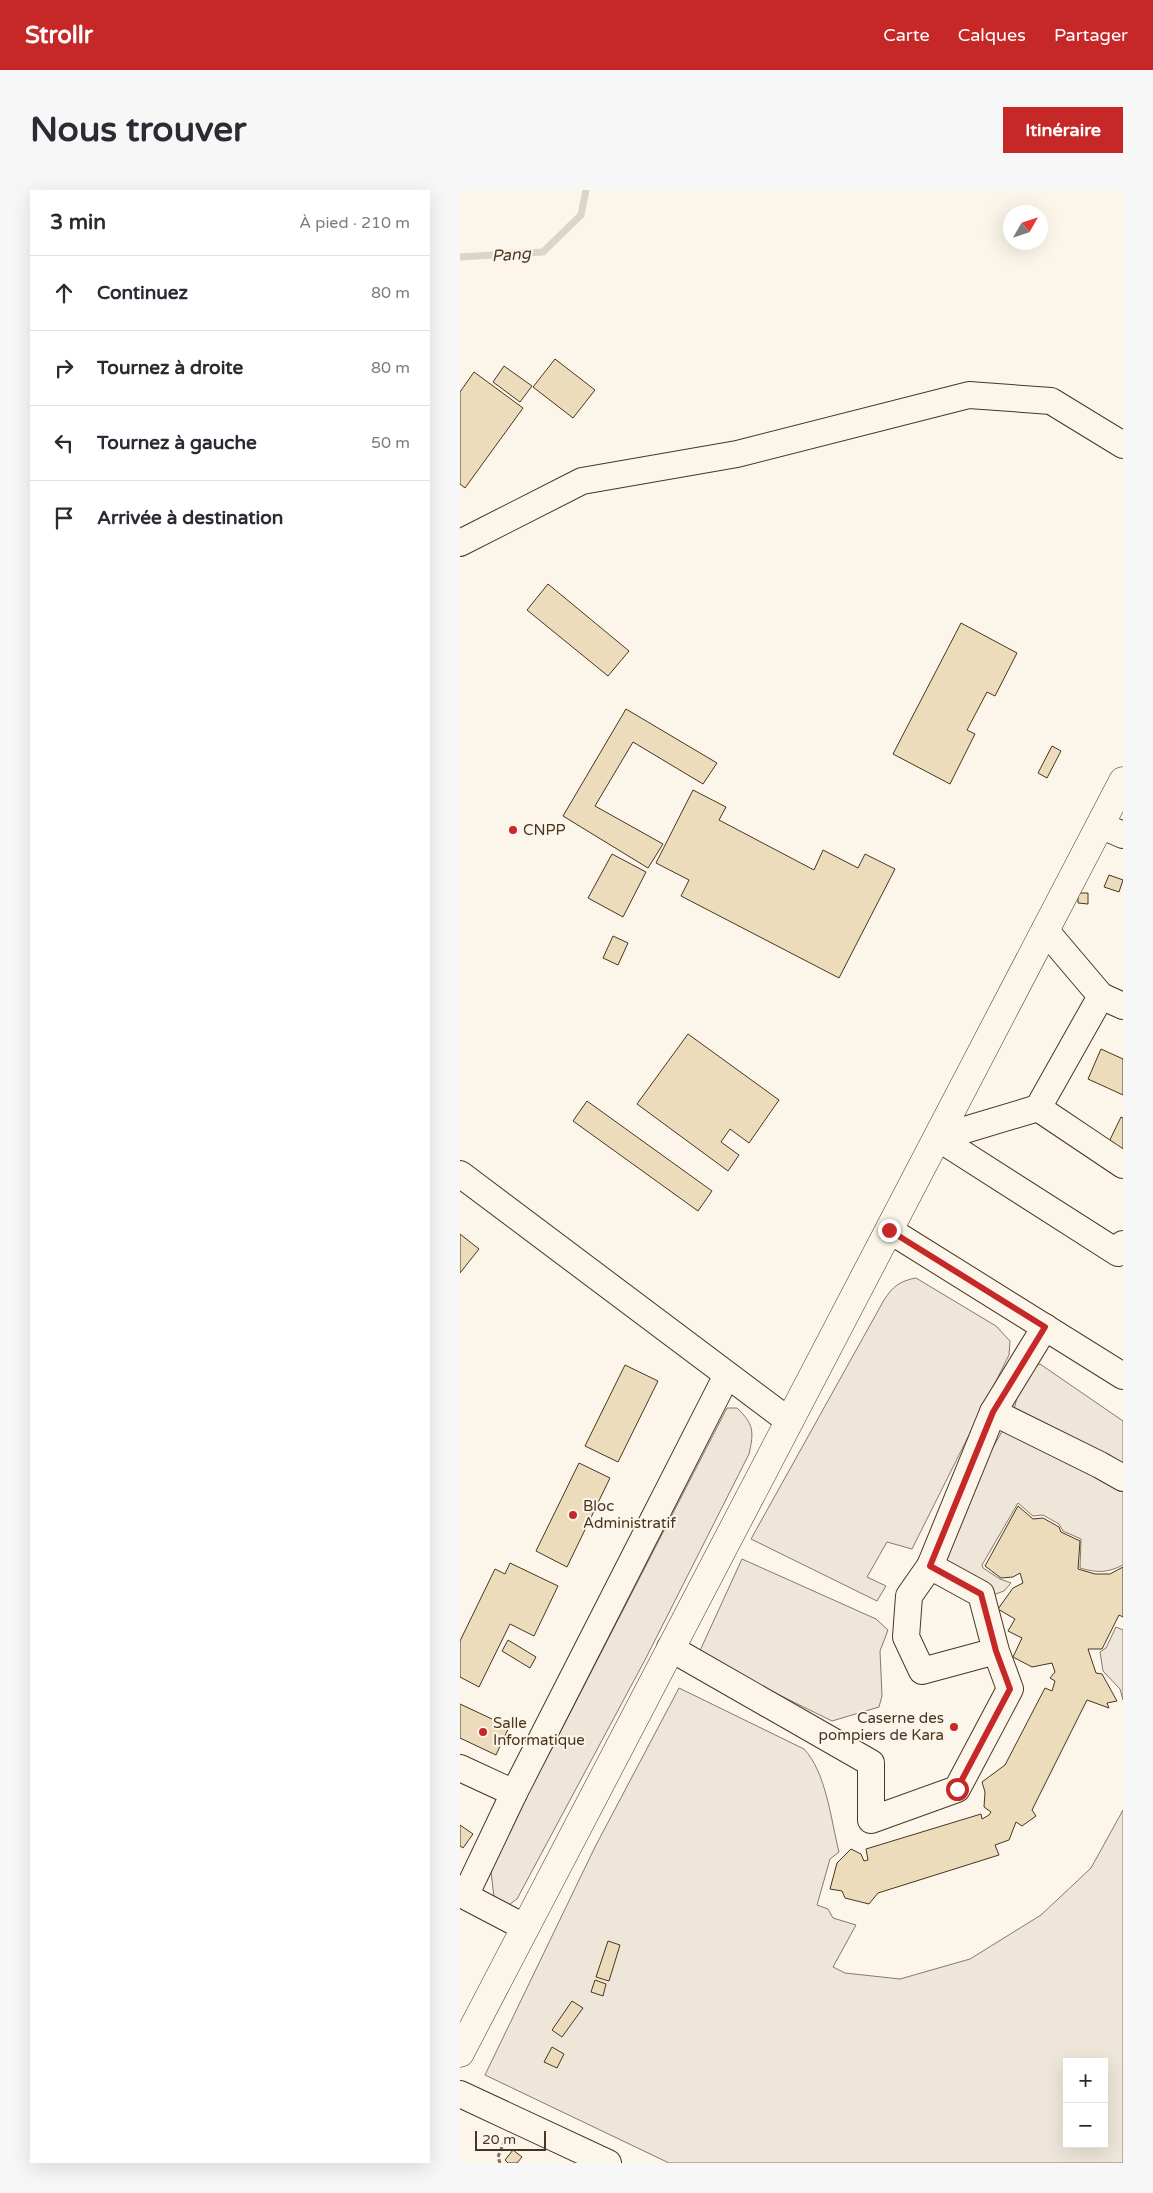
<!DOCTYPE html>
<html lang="fr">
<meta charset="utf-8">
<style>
:root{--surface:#fff;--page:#f7f7f7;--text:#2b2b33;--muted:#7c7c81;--line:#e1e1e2;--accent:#c62828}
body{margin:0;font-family:"Varela Round",sans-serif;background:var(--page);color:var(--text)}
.controls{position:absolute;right:15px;bottom:15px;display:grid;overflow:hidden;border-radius:0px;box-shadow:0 5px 20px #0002}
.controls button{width:45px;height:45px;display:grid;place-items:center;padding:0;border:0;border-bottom:1px solid var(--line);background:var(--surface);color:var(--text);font:25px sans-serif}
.compass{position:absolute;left:543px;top:15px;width:45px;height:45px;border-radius:50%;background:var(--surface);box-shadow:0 5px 20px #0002;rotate:51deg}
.scale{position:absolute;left:15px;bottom:12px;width:71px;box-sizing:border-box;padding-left:5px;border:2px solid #4a3520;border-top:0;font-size:14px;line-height:18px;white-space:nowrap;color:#4a3520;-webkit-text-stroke:4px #fbf6e9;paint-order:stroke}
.stop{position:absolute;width:15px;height:15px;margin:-11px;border:4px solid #c62828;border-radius:50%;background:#fff}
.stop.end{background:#c62828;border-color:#fff;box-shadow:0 1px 5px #0008}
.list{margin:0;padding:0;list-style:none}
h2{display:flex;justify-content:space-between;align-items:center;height:65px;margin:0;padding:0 20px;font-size:21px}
h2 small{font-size:16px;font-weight:400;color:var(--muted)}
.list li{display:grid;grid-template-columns:32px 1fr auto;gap:15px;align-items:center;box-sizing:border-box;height:75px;padding:0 20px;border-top:1px solid var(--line)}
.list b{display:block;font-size:19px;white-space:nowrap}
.list em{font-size:16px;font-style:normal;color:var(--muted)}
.icon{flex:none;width:28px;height:28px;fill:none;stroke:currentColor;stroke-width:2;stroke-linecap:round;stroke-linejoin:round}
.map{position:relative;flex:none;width:663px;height:1973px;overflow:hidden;border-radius:0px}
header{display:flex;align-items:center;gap:30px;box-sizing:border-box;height:70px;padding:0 25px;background:var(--accent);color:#fff}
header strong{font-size:24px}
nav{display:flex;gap:28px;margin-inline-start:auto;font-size:18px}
.intro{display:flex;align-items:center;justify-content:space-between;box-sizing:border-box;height:120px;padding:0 30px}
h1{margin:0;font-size:35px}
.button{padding:12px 22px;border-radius:0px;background:var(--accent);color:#fff;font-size:18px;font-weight:700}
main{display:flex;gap:30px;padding:0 30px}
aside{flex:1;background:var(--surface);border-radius:0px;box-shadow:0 5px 20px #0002}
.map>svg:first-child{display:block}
.green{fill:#ede6d9;stroke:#887966;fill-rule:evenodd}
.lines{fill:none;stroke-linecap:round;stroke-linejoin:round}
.stream{stroke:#dcd4c6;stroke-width:7}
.building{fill:#ecdcbc;stroke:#4a3520}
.minor-casing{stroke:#4a3520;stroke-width:28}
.highway-casing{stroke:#4a3520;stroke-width:29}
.path{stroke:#7f6f5c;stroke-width:3;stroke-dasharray:4 2.5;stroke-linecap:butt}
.minor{stroke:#fbf6e9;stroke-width:26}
.highway{stroke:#fbf6e9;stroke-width:28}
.route{stroke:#c62828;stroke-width:6}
.poi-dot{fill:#c62828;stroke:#fbf6e9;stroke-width:2}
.labels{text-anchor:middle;stroke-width:4;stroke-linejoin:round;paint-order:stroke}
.poi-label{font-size:15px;fill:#4a3520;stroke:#fbf6e9;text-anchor:start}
.water-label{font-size:16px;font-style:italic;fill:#4a3520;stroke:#fbf6e9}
</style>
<header>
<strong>Strollr</strong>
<nav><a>Carte</a><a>Calques</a><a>Partager</a></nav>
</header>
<div class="intro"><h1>Nous trouver</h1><a class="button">Itinéraire</a></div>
<main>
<aside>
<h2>3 min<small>À pied · 210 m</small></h2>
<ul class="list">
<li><svg class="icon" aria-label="ahead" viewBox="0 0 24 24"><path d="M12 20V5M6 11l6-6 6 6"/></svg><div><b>Continuez</b></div><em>80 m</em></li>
<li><svg class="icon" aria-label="right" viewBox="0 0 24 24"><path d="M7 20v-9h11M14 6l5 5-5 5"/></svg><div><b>Tournez à droite</b></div><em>80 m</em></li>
<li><svg class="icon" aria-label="left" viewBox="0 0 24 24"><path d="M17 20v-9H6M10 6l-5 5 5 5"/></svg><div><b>Tournez à gauche</b></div><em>50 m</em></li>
<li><svg class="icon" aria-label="arrive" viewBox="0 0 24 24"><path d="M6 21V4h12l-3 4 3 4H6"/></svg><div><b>Arrivée à destination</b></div></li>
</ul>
</aside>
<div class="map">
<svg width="663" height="1973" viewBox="0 0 663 1973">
<rect width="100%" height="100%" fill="#fbf6e9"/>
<g class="green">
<path d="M456 1088 536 1136 550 1151 549 1165 452 1359 427 1352 407 1387 426 1396 417 1411 291 1349 424 1110C433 1096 440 1091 456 1088Z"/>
<path d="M580 1174 663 1231V1375C647 1383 637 1383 620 1378L621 1349 603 1341 599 1334 583 1325 573 1326 558 1313 522 1375 523 1378 540 1389 551 1393 544 1401 533 1405 486 1381 483 1357 504 1309 554 1220 558 1203 573 1177Z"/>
<path d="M267 1218H277C294 1234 294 1242 289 1264L186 1468 57 1709 46 1717 34 1707 30 1673 43 1642 90 1562Z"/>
<path d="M282 1369 416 1429 428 1440 420 1461 422 1506 419 1517 372 1531 238 1465Z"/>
<path d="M656 1437 663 1440V1510L660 1499 643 1481 640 1462 646 1458Z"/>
<path d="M219 1498 344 1559C366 1582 371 1630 379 1662L370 1669 357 1715 368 1719 373 1728 396 1735 373 1777 385 1783 440 1789 510 1769 581 1725 631 1678 663 1620V1973H209L25 1885 135 1657ZM607 1872H644V1954H607Z"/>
</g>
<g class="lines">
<path class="stream" d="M0 67 83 62 121 25 126 0"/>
</g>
<g class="building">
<path d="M95 169 135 200 113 228 73 197Z"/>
<path d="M44 176 72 196 60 212 33 192Z"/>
<path d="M14 182 63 218 5 298 0 294V202Z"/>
<path d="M88 394 169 461 148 486 67 420Z"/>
<path d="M501 433 557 463 535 506 527 502 507 540 515 544 490 594 433 564Z"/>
<path d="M166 519 257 573 243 594 173 552 135 616 203 654 188 678 103 626Z"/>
<path d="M592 556 601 561 587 588 578 583Z"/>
<path d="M233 600 266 617 259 630 354 680 363 660 398 678 405 664 435 679 379 788 221 706 229 690 196 673Z"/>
<path d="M152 664 186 682 163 727 128 708Z"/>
<path d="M649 685 663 690 659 702 644 697Z"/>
<path d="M618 703H628V714L618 713Z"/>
<path d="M153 746 168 753 158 775 143 768Z"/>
<path d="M228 844 319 910 289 953 270 939 261 952 279 965 268 981 177 914Z"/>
<path d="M641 859 663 869V905L628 889Z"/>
<path d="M127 911 252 1001 238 1021 113 931Z"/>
<path d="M661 927 663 928V967L646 958Z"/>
<path d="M0 1044 19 1059 0 1083Z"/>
<path d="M165 1175 198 1191 158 1272 125 1256Z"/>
<path d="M119 1273 150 1288 107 1377 76 1361Z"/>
<path d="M558 1316 573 1329 583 1328 599 1337 601 1342 620 1351 618 1379 635 1384H650L663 1377V1427L659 1425 642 1459H628L636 1483 642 1484 657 1511 647 1513 649 1518 627 1510 572 1620 576 1626 562 1636 556 1632 549 1650 535 1655 539 1665 418 1703 409 1714 385 1708 382 1701 370 1699 377 1673 391 1659 401 1664 404 1671 408 1670 406 1659 521 1624 522 1629 529 1625 531 1622 524 1617 525 1602 522 1592 545 1575 585 1498 592 1501 595 1491 590 1488 595 1482 592 1473 572 1477 553 1467 562 1448 548 1441 555 1429 538 1419 553 1398 563 1393 560 1383 553 1387 541 1388 525 1376Z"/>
<path d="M50 1373 98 1396 74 1446 50 1434 19 1497 0 1487V1451L35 1379 45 1384Z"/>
<path d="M48 1450 76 1467 70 1478 42 1461Z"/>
<path d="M0 1514 49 1537 36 1565 0 1548Z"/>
<path d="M0 1635 13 1644 3 1658 0 1656Z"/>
<path d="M148 1751 160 1755 149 1791 136 1787Z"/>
<path d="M135 1790 146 1794 143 1806 131 1802Z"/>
<path d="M112 1811 123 1818 102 1847 92 1840Z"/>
<path d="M92 1857 104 1864 97 1878 84 1872Z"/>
<path d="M53 1960 62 1967 57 1973H48L45 1970Z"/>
</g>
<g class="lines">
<g class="minor-casing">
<g id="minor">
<path d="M0 353 122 291 277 264 509 205 591 211 663 255"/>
<path d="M640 635 663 645"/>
<path d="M585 740 641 806 578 918 478 948 658 1063 663 1054"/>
<path d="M641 806 663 816"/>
<path d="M578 918 663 975"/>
<path d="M0 984 329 1231"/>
<path d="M429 1040 663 1186"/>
<path d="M533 1222 640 1275 663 1288"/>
<path d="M470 1376 533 1222 585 1137"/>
<path d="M210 1458 411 1573V1630L497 1599 550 1499 536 1461 521 1404 470 1376 449 1406 446 1447 462 1481 536 1461"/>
<path d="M0 1578 54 1603"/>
<path d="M64 1737 5 1706 54 1603 267 1185"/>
<path d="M0 1904 148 1973"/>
</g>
</g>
<g class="highway-casing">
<path id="highway" d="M0 1863 663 591"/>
</g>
<path class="path" d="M40 1973 38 1967 44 1952"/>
<use href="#minor" class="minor"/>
<use href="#highway" class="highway"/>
</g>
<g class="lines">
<path class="route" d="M429 1040 585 1137 533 1222 470 1376 521 1404 536 1461 550 1499 497 1599"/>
</g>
<g class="poi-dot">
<circle cx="53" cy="640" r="5"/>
<circle cx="113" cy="1325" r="5"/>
<circle cx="494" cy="1537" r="5"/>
<circle cx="23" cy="1542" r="5"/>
</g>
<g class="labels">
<g class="poi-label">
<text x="63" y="645">CNPP</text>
<text x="123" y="1321">Bloc<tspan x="123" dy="17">Administratif</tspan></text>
<text x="484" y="1533" text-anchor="end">Caserne des<tspan x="484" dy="17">pompiers de Kara</tspan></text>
<text x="33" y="1538">Salle<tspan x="33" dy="17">Informatique</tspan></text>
</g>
<g class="water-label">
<text transform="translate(51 64) rotate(-4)" y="6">Pang</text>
</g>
</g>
</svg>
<div class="controls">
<button>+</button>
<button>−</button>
</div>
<svg class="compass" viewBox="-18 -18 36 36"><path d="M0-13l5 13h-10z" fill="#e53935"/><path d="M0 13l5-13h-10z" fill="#7c7c81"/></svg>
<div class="scale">20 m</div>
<div class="stop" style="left:497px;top:1599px"></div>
<div class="stop end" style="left:429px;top:1040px"></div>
</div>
</main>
